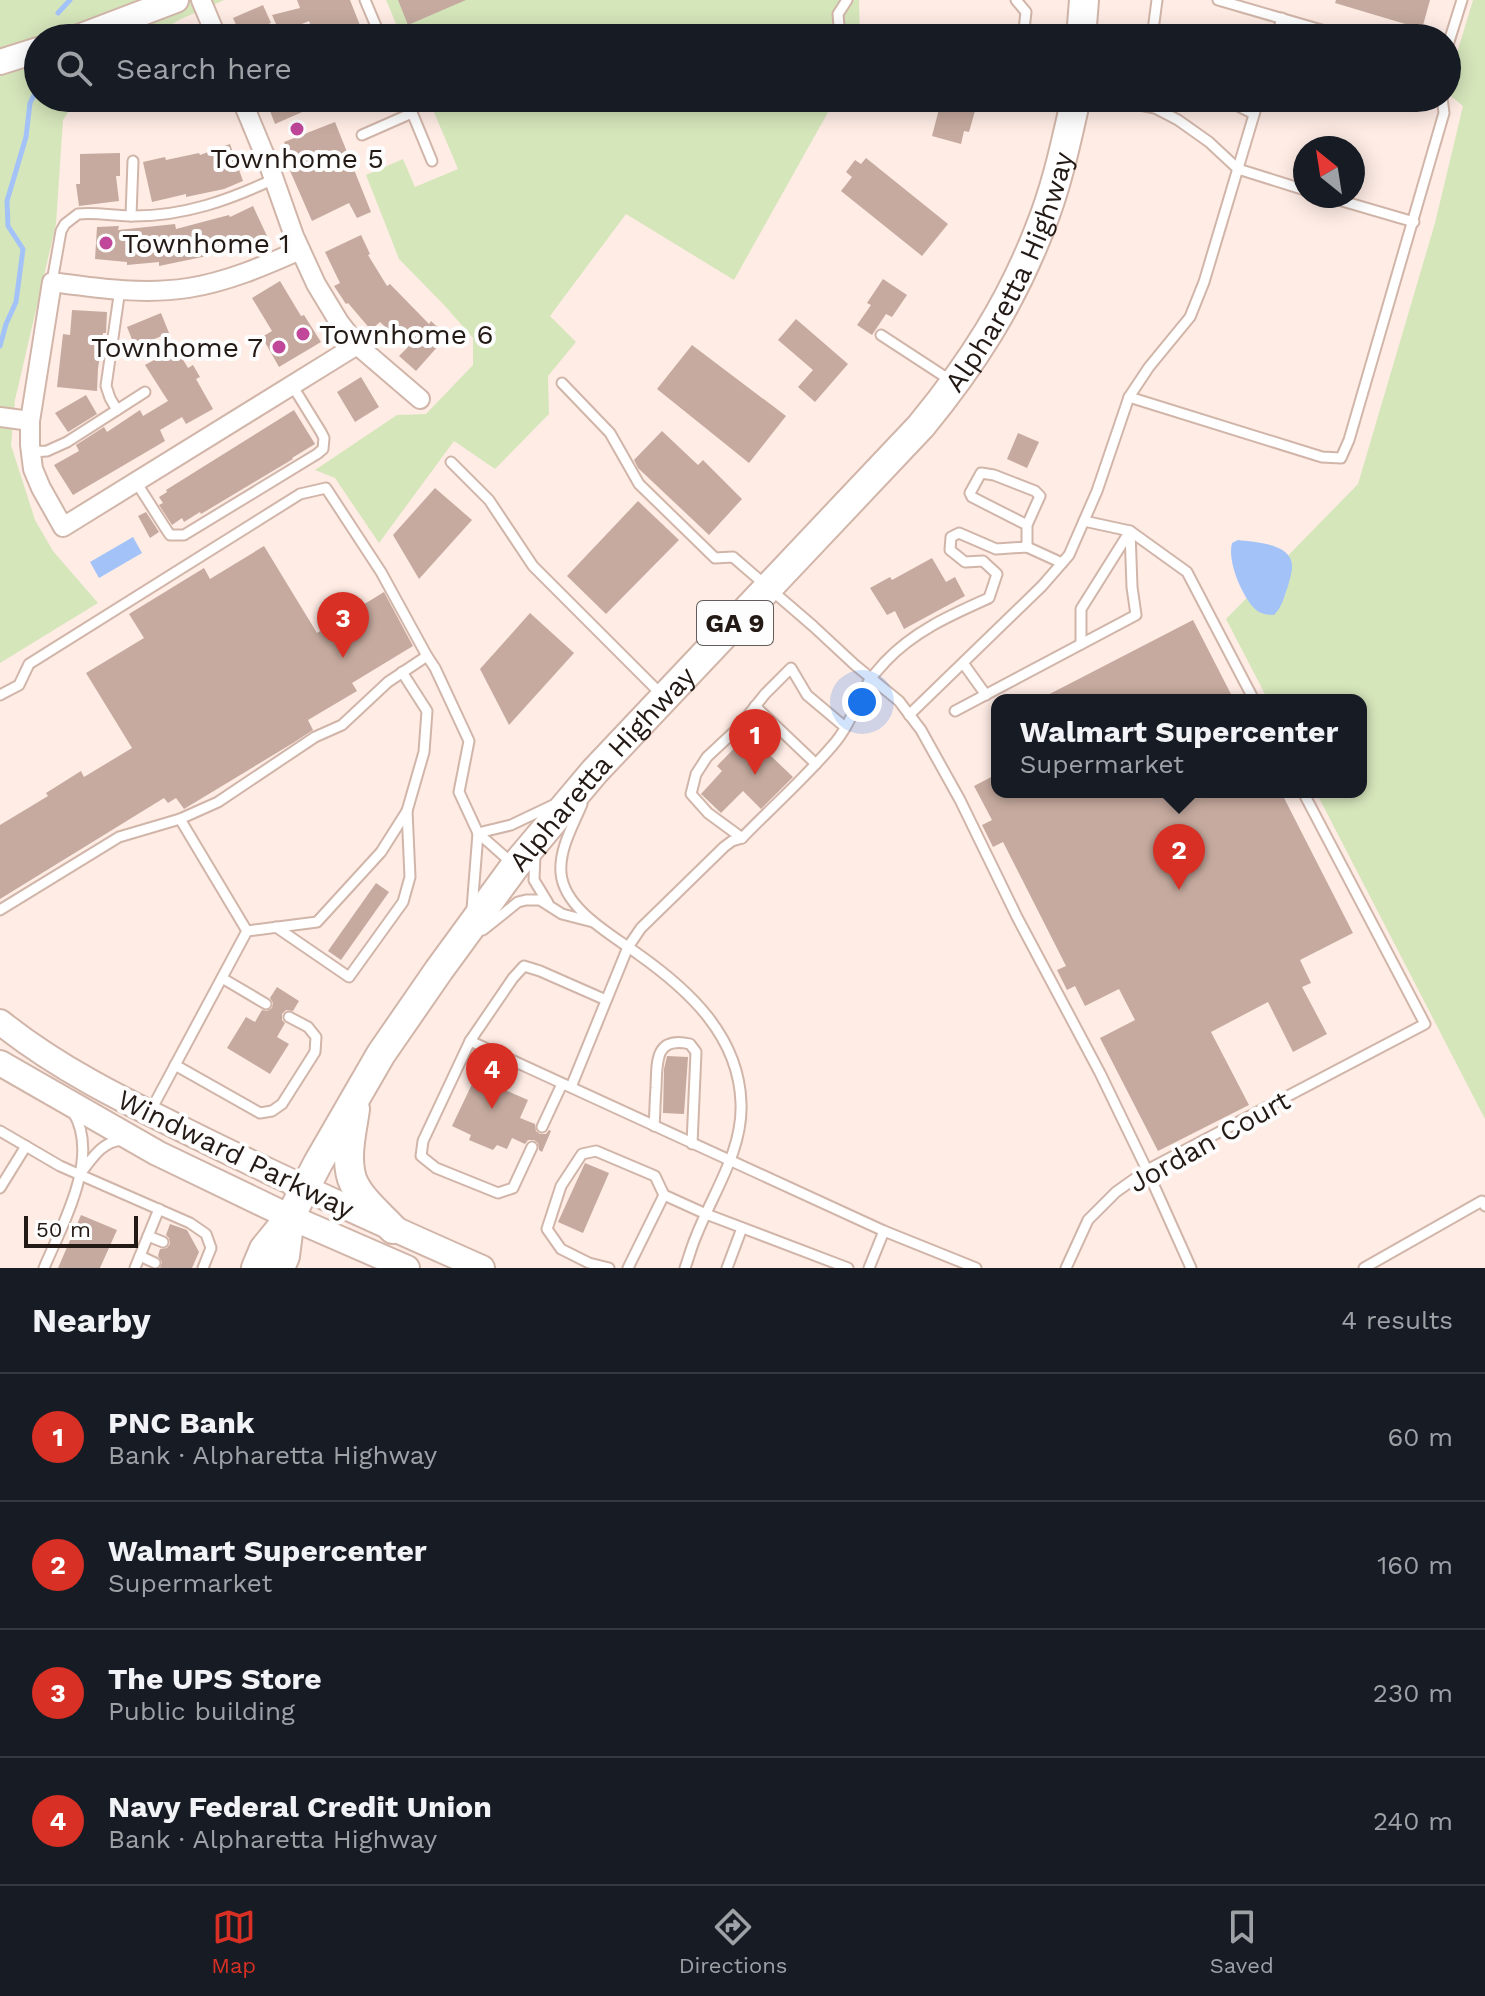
<!DOCTYPE html>
<meta charset="utf-8">
<style>
:root{--surface:#171b24;--page:#242831;--text:#f1f3f6;--muted:#9ea1a6;--line:#363941;--accent:#d93025}
body{margin:0;font-family:"Work Sans",sans-serif;background:var(--page);color:var(--text)}
.compass{position:absolute;left:1293px;top:136px;width:72px;height:72px;border-radius:50%;background:var(--surface);box-shadow:0 4px 20px #0003;rotate:330deg}
.scale{position:absolute;left:24px;bottom:20px;width:114px;box-sizing:border-box;padding-left:8px;border:4px solid #231915;border-top:0;font-size:22px;line-height:28px;white-space:nowrap;color:#231915;-webkit-text-stroke:6px #fdfdfd;paint-order:stroke}
.you{position:absolute;left:862px;top:702px;width:28px;height:28px;margin:-20px;border:6px solid #fff;border-radius:50%;background:#1a73e8;box-shadow:0 0 0 12px #1a73e833}
.badge{display:grid;place-items:center;width:52px;height:52px;border-radius:50%;background:var(--accent);color:#fff;font-size:26px;font-weight:700}
.pin{position:absolute;translate:-50% -66px;filter:drop-shadow(0 2px 4px #0008)}
.pin::after{content:'';position:absolute;top:42px;width:28px;height:24px;background:inherit;clip-path:polygon(0 0,100% 0,50% 100%)}
.popup{position:absolute;left:991px;top:694px;width:376px;height:104px;box-sizing:border-box;display:grid;place-content:center;border-radius:16px;background:var(--surface);filter:drop-shadow(0 2px 6px #0005);font-size:26px;white-space:nowrap;color:var(--muted)}
.popup b{font-size:30px;color:var(--text)}
.popup::after{content:'';position:absolute;left:50%;top:100%;margin-left:-16px;border:16px solid transparent;border-top-color:var(--surface)}
.list{margin:0;padding:0;list-style:none}
h2{display:flex;justify-content:space-between;align-items:center;height:104px;margin:0;padding:0 32px;font-size:34px}
h2 small{font-size:26px;font-weight:400;color:var(--muted)}
.list li{display:grid;grid-template-columns:52px 1fr auto;gap:24px;align-items:center;box-sizing:border-box;height:128px;padding:0 32px;border-top:2px solid var(--line)}
.list b{display:block;font-size:30px;white-space:nowrap}
.list p{margin:0;font-size:26px;white-space:nowrap;color:var(--muted)}
.list em{font-size:26px;font-style:normal;color:var(--muted)}
.icon{flex:none;width:44px;height:44px;fill:none;stroke:currentColor;stroke-width:2;stroke-linecap:round;stroke-linejoin:round}
.map{position:relative;flex:none;width:1485px;height:1268px;overflow:hidden}
.search{position:absolute;background:var(--surface);box-shadow:0 4px 20px #0003;left:24px;right:24px;top:24px;height:88px;display:flex;align-items:center;gap:20px;box-sizing:border-box;padding:0 28px;border-radius:44px;color:var(--muted);font-size:30px}
.sheet{height:616px;background:var(--surface)}
nav{display:flex;justify-content:space-around;align-items:center;box-sizing:border-box;height:112px;border-top:2px solid var(--line);background:var(--surface);font-size:22px;color:var(--muted)}
nav a{display:grid;justify-items:center;gap:4px}
nav .on{color:var(--accent)}
.map>svg:first-child{display:block}
.green{fill:#d6e6bb}
.water{fill:#a3c3f8}
.lines{fill:none;stroke-linecap:round;stroke-linejoin:round}
.stream{stroke:#a3c3f8;stroke-width:5}
.building{fill:#c6aa9f}
.lane-casing{stroke:#d1b5a9;stroke-width:13}
.street-casing{stroke:#d1b5a9;stroke-width:22}
.secondary-casing{stroke:#d1b5a9;stroke-width:28}
.primary-casing{stroke:#d1b5a9;stroke-width:32}
.lane{stroke:#fff;stroke-width:9}
.street{stroke:#fff;stroke-width:18}
.secondary{stroke:#fff;stroke-width:24}
.primary{stroke:#fff;stroke-width:28}
.poi-dot{fill:#c0479a;stroke:#fdfdfd;stroke-width:3}
.labels{text-anchor:middle;stroke-width:8;stroke-linejoin:round;paint-order:stroke}
.shield{fill:#fdfdfd;stroke:#645d5b;stroke-width:2}
.shield-label{font-size:26px;font-weight:bold;fill:#231915}
.poi-label{font-size:28px;fill:#231915;stroke:#fdfdfd;text-anchor:start}
.street-label{font-size:28px;fill:#231915;stroke:#fdfdfd}
</style>
<div class="map">
<svg width="1485" height="1268" viewBox="0 0 1485 1268">
<rect width="100%" height="100%" fill="#feece5"/>
<g class="green">
<path d="M0 0H224L181 19 148 38H38V98H77L63 120 56 224 15 400 11 445 35 520 53 551 98 603 0 663Z"/>
<path d="M386 0H859L860 38H402Z"/>
<path d="M1473 0H1485V1119L1316 792H1361V700H1268L1226 619 1358 484 1435 223 1463 106 1447 93V86Z"/>
<path d="M428 98H836L734 280 626 214 550 316 576 342 548 376 549 414 495 469 454 441 379 543 335 478 315 470 397 415 426 414 473 365V338L445 306 399 259 366 175 403 159 415 187 458 169Z"/>
</g>
<g class="water">
<path d="M133 537 142 553 99 578 90 562Z"/>
<path d="M1238 540C1253 542 1285 543 1291 560 1294 568 1290 578 1288 586 1284 597 1282 607 1274 615 1267 615 1260 614 1255 609 1242 596 1227 561 1232 543Z"/>
</g>
<g class="lines">
<g class="stream">
<path d="M58 13 70 0"/>
<path d="M0 346 6 324 16 302 23 249 8 226 7 201 26 137 30 103 38 87"/>
</g>
</g>
<g class="building">
<path d="M297 0H350L365 38H316L309 21 280 33 272 15 300 8Z"/>
<path d="M398 0H466L408 25Z"/>
<path d="M1336 0H1430L1422 29 1335 3Z"/>
<path d="M263 5 271 23 241 36 233 18Z"/>
<path d="M265 98H334L275 124Z"/>
<path d="M917 98H971L968 110 975 111 969 132 964 131 961 144 932 136 939 109 916 106Z"/>
<path d="M335 122 371 212 357 218 349 203 312 221 287 164 293 162 284 142Z"/>
<path d="M230 144 243 181 224 189 186 197V194L152 202 143 162 165 157 166 160 199 153 200 155Z"/>
<path d="M120 153V176H116L119 201 79 206 76 184H80V154Z"/>
<path d="M866 158 948 224 922 256 841 191 852 177 846 172 855 160 861 164Z"/>
<path d="M253 206 267 236 244 247 243 245 212 255 159 266V262L127 265V262L95 259 97 227 119 226 118 230 175 224 176 229 229 215 230 217Z"/>
<path d="M361 235 370 254 368 255 387 286 390 284 429 324 431 321 447 336 416 371 399 356 407 348 380 322 371 330 348 303 346 304 334 286 340 283 325 252Z"/>
<path d="M883 279 907 295 892 317 886 314 872 335 857 325 871 305 867 303Z"/>
<path d="M280 281 301 316 304 315 321 342 279 367 262 337 272 331 252 298Z"/>
<path d="M72 310 107 312 106 333H103L98 369 97 391 57 387 63 334 70 335Z"/>
<path d="M161 313 169 333 135 347 127 327Z"/>
<path d="M796 319 848 364 815 402 798 387 813 370 778 340Z"/>
<path d="M692 345 786 416 749 463 657 389Z"/>
<path d="M176 348 188 368 193 365 200 377 196 379 213 409 186 424 182 417 160 430 165 441 73 495 54 465 79 451 76 445 104 427 107 432 140 410 143 416 168 401 145 365Z"/>
<path d="M361 377 379 407 355 422 337 392Z"/>
<path d="M86 395 97 414 68 432 55 413Z"/>
<path d="M294 410 315 444 292 458 293 459 201 514 200 512 184 522 182 518 172 525 159 505 163 503 159 497 167 492 166 490Z"/>
<path d="M662 431 698 465 703 460 742 499 709 535 638 468 634 460Z"/>
<path d="M1018 433 1039 442 1027 468 1007 459Z"/>
<path d="M435 488 472 520 419 579 393 535Z"/>
<path d="M638 501 679 540 606 614 567 576Z"/>
<path d="M146 512 159 532 150 538 138 516Z"/>
<path d="M264 546 317 633 384 592 413 646 352 683 357 691 308 720 313 730 293 743 184 809 176 798 168 803 164 798 0 899V825L48 796 46 793 81 771 84 777 132 748 86 673 144 638 129 614 204 568 210 579Z"/>
<path d="M932 558 946 582 955 577 965 596 904 629 895 611 887 615 870 588 890 577 892 580Z"/>
<path d="M530 613 574 653 509 725 480 669Z"/>
<path d="M1193 620 1234 700H1038Z"/>
<path d="M748 734 793 777 761 809 743 791 721 813 701 794 722 771 717 766Z"/>
<path d="M997 774V792H1281L1353 933 1300 960 1311 983 1302 987 1327 1034 1293 1052 1268 1002 1211 1032 1249 1105 1158 1151 1100 1038 1135 1020 1119 989 1085 1006 1075 986 1067 990 1057 970 1066 966 1003 842 993 847 982 825 992 820 974 786Z"/>
<path d="M376 883 389 892 341 960 328 951Z"/>
<path d="M277 987 299 1001 293 1011 286 1010 282 1014V1020L285 1023 277 1037 289 1044 270 1074 227 1048 246 1017 255 1022 262 1010 267 1011 272 1008 273 1003 270 998Z"/>
<path d="M667 1056 688 1057 684 1114 663 1113 664 1069Z"/>
<path d="M473 1082 489 1088 491 1084 528 1100 520 1118 535 1124 536 1131 540 1134H546L549 1130 551 1131 542 1152 539 1150 538 1143 534 1140H528L525 1144 512 1138 507 1149 497 1145 493 1150 469 1140 471 1135 452 1126Z"/>
<path d="M585 1163 609 1173 583 1233 558 1222Z"/>
<path d="M81 1215 117 1230 100 1268H58Z"/>
<path d="M170 1224 187 1230 199 1252 192 1268H160L162 1262 158 1256 160 1249 167 1248 170 1244 169 1238 166 1235Z"/>
</g>
<g class="lines">
<g class="lane-casing">
<g id="lane">
<path d="M365 0 381 38"/>
<path d="M847 0 838 14 839 26 843 34 859 38"/>
<path d="M1016 0 1026 12 1023 38"/>
<path d="M1218 0 1349 38"/>
<path d="M1152 38 1157 0"/>
<path d="M1276 38 1282 18"/>
<path d="M1447 48 1462 0"/>
<path d="M406 98 432 161"/>
<path d="M1103 98 1155 108 1178 120 1209 142 1238 169 1305 190"/>
<path d="M1222 98 1254 114"/>
<path d="M362 135 412 113"/>
<path d="M1325 196 1414 222"/>
<path d="M131 216 133 161"/>
<path d="M52 282 61 231 65 224 78 214C96 212 115 216 134 216 185 216 229 200 274 179"/>
<path d="M881 335 953 382"/>
<path d="M562 383 610 433 639 484 715 558 733 557 813 626 855 665 899 701 921 730 960 800 1017 917 1100 1073 1147 1170 1191 1268"/>
<path d="M1129 397 1322 457 1341 458 1349 440 1444 113 1442 98"/>
<path d="M117 410 110 398 106 386 120 289"/>
<path d="M31 452 47 451 67 442 145 392"/>
<path d="M451 462 489 500 533 566 662 695"/>
<path d="M136 482 166 529 170 535H184L317 454 323 449 324 438 321 432 292 385"/>
<path d="M1027 525 972 497 970 493 981 473 994 475 1035 491 1040 496 1027 525V547"/>
<path d="M1081 644V609L1130 531 1187 572 1254 700"/>
<path d="M963 663 986 695"/>
<path d="M0 695 19 685 29 664 300 494 326 488 381 572 427 656"/>
<path d="M755 706 816 764"/>
<path d="M955 711 1136 615 1132 587 1130 531 1084 521"/>
<path d="M909 715 1042 586 1069 555 1097 491 1129 397 1149 367 1190 317 1204 282 1259 98"/>
<path d="M845 727 807 695 791 668 765 694 737 729 707 757 696 774 691 794 708 813 742 838C772 807 805 778 833 745 849 727 857 702 869 681 874 674 880 668 885 662 914 631 951 615 989 598L997 574 983 561 965 562 950 550 951 537 959 533 996 549 1027 547 1062 563"/>
<path d="M582 804C573 826 559 849 561 873 564 909 612 935 638 954 689 990 739 1036 741 1103 743 1150 714 1191 697 1234 692 1245 689 1257 685 1268"/>
<path d="M180 819 247 931"/>
<path d="M478 833 511 825 553 805"/>
<path d="M535 854 534 880 548 903"/>
<path d="M472 909 478 833"/>
<path d="M0 910 119 837 180 819 218 802 315 737 342 725 388 682 427 656 435 668 469 741 459 792 478 833 513 864"/>
<path d="M276 927 349 977 403 902 410 877 407 811"/>
<path d="M483 930 518 902 526 900H540L562 914 593 922"/>
<path d="M222 978 266 1004"/>
<path d="M470 1041 884 1231 976 1268"/>
<path d="M175 1065 260 1113 272 1111 282 1104 315 1052 316 1037 308 1027 289 1017"/>
<path d="M571 1087 628 947 641 928 724 847 732 841 742 838"/>
<path d="M151 1110 247 931 317 922 381 852 407 811 424 752 427 711 402 672"/>
<path d="M654 1126C655 1113 655 1100 656 1088 657 1061 655 1036 690 1044L696 1052 692 1144"/>
<path d="M542 1127 562 1084"/>
<path d="M0 1131 60 1166 190 1223 206 1234 211 1248 203 1268"/>
<path d="M532 1147 513 1188 498 1193 436 1168 421 1156 423 1141 470 1041 513 978 524 966 540 971 606 1000"/>
<path d="M80 1174C92 1159 101 1142 122 1140"/>
<path d="M0 1188 26 1146"/>
<path d="M664 1195 706 1214 848 1268"/>
<path d="M148 1236 163 1242"/>
<path d="M140 1256 155 1263"/>
<path d="M44 1268C62 1225 101 1157 73 1112"/>
<path d="M135 1268 159 1209"/>
<path d="M609 1268 589 1263 561 1249 547 1229 561 1186 582 1154 596 1151 655 1176 664 1195 628 1268"/>
<path d="M727 1268 742 1228"/>
<path d="M869 1268 884 1231"/>
<path d="M1066 1268 1088 1220 1116 1192 1147 1170 1425 1024 1303 792"/>
<path d="M1364 1268 1482 1201 1485 1206"/>
</g>
</g>
<g class="street-casing">
<g id="street">
<path d="M201 0 217 38"/>
<path d="M241 98 270 168 294 236 316 284 339 322 357 345 420 399"/>
<path d="M300 250C264 266 227 282 188 288 143 295 97 288 52 282L30 421V445L33 469 41 488 63 527 357 345"/>
<path d="M0 417 30 421"/>
</g>
</g>
<g class="secondary-casing">
<g id="secondary">
<path d="M76 38 176 0"/>
<path d="M0 62 38 50"/>
<path d="M0 1022C61 1071 131 1104 200 1138 293 1184 387 1226 482 1268"/>
<path d="M0 1063 157 1153 290 1217 407 1268"/>
</g>
</g>
<g class="primary-casing">
<g id="primary">
<path d="M1081 38 1084 0"/>
<path d="M355 1109C352 1131 345 1157 352 1179 359 1198 379 1214 393 1229"/>
<path id="s1" d="M256 1268 264 1249 290 1217 318 1163 381 1054 439 970 515 866 595 771 921 426C972 364 1011 303 1040 228 1057 186 1066 142 1076 98"/>
<path d="M280 1268 285 1256 290 1217"/>
</g>
</g>
<use href="#lane" class="lane"/>
<use href="#street" class="street"/>
<use href="#secondary" class="secondary"/>
<use href="#primary" class="primary"/>
</g>
<g class="poi-dot">
<circle cx="297" cy="129" r="8"/>
<circle cx="106" cy="243" r="8"/>
<circle cx="303" cy="334" r="8"/>
<circle cx="279" cy="347" r="8"/>
</g>
<g class="labels">
<rect class="shield" x="697" y="601" width="76" height="44" rx="6"/>
<g class="shield-label">
<text x="735" y="632">GA 9</text>
</g>
<g class="poi-label">
<text x="297" y="168" text-anchor="middle">Townhome 5</text>
<text x="122" y="253">Townhome 1</text>
<text x="319" y="344">Townhome 6</text>
<text x="263" y="357" text-anchor="end">Townhome 7</text>
</g>
<g class="street-label">
<text dy="10" stroke="none"><textPath href="#s1" startOffset="1258">Alpharetta Highway</textPath></text>
<text dy="10" stroke="none"><textPath href="#s1" startOffset="610">Alpharetta Highway</textPath></text>
<text transform="translate(1209 1141) rotate(-29)" y="10">Jordan Court</text>
<text transform="translate(236 1154) rotate(26)" y="10">Windward Parkway</text>
</g>
</g>
</svg>
<svg class="compass" viewBox="-18 -18 36 36"><path d="M0-13l5 13h-10z" fill="#e53935"/><path d="M0 13l5-13h-10z" fill="#9ea1a6"/></svg>
<div class="scale">50 m</div>
<div class="you"></div>
<div class="pin badge" style="left:755px;top:775px">1</div>
<div class="pin badge" style="left:1179px;top:890px">2</div>
<div class="popup"><b>Walmart Supercenter</b>Supermarket</div>
<div class="pin badge" style="left:343px;top:658px">3</div>
<div class="pin badge" style="left:492px;top:1109px">4</div>
<div class="search"><svg class="icon" aria-label="search" viewBox="0 0 24 24"><circle cx="10" cy="10" r="6"/><path d="M15 15l6 6"/></svg>Search here</div>
</div>
<section class="sheet">
<h2>Nearby<small>4 results</small></h2>
<ul class="list">
<li><span class="badge">1</span><div><b>PNC Bank</b><p>Bank · Alpharetta Highway</p></div><em>60 m</em></li>
<li><span class="badge">2</span><div><b>Walmart Supercenter</b><p>Supermarket</p></div><em>160 m</em></li>
<li><span class="badge">3</span><div><b>The UPS Store</b><p>Public building</p></div><em>230 m</em></li>
<li><span class="badge">4</span><div><b>Navy Federal Credit Union</b><p>Bank · Alpharetta Highway</p></div><em>240 m</em></li>
</ul>
</section>
<nav>
<a class="on"><svg class="icon" aria-label="map" viewBox="0 0 24 24"><path d="M3 6l6-2 6 2 6-2v14l-6 2-6-2-6 2zM9 4v14M15 6v14"/></svg>Map</a>
<a><svg class="icon" aria-label="directions" viewBox="0 0 24 24"><path d="M12 3l9 9-9 9-9-9zM9 14v-3h6M13 9l2 2-2 2"/></svg>Directions</a>
<a><svg class="icon" aria-label="saved" viewBox="0 0 24 24"><path d="M7 4h10v16l-5-4-5 4z"/></svg>Saved</a>
</nav>
